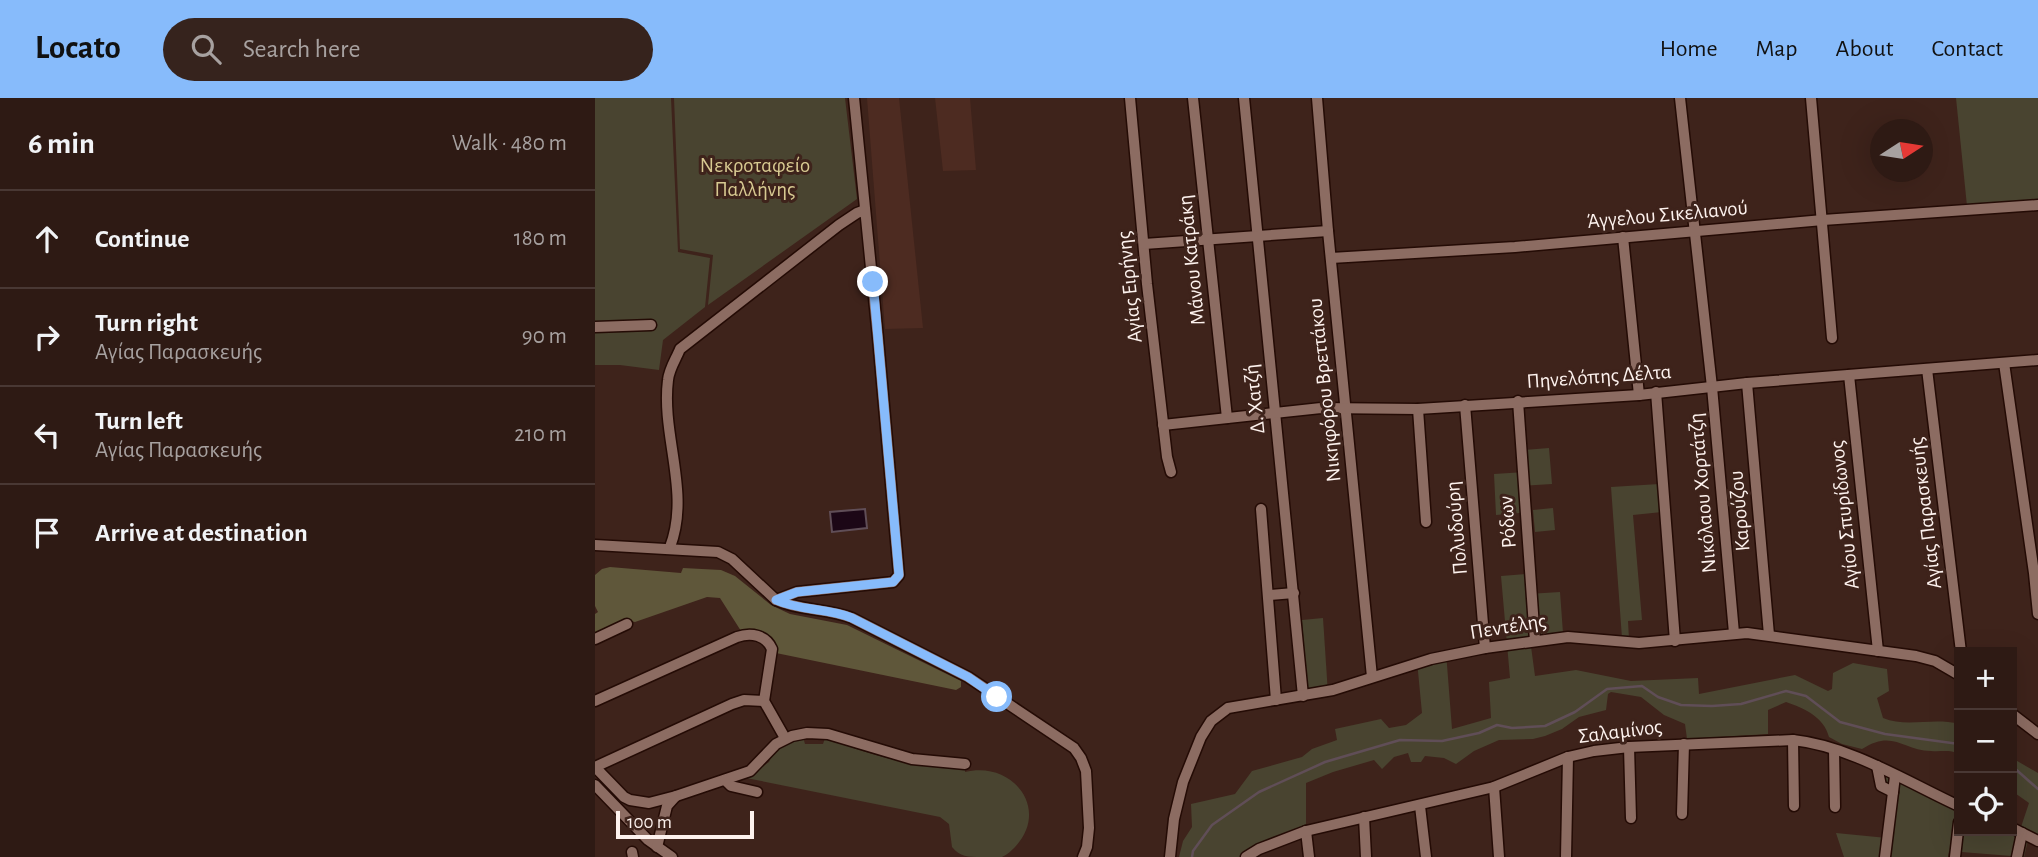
<!DOCTYPE html>
<meta charset="utf-8">
<style>
:root{--surface:#2e1a14;--page:#36231d;--text:#f1f3f6;--muted:#a7a1a0;--line:#493834;--accent:#87bbfb}
body{margin:0;font-family:"Alegreya Sans",sans-serif;background:var(--page);color:var(--text)}
.controls{position:absolute;right:21px;bottom:21px;display:grid;overflow:hidden;border-radius:0px;box-shadow:0 7px 28px #0002}
.controls button{width:63px;height:63px;display:grid;place-items:center;padding:0;border:0;border-bottom:2px solid var(--line);background:var(--surface);color:var(--text);font:35px sans-serif}
.compass{position:absolute;left:1275px;top:21px;width:63px;height:63px;border-radius:50%;background:var(--surface);box-shadow:0 7px 28px #0002;rotate:78deg}
.scale{position:absolute;left:21px;bottom:18px;width:138px;box-sizing:border-box;padding-left:7px;border:4px solid #fdf2ee;border-top:0;font-size:19px;line-height:24px;white-space:nowrap;color:#fdf2ee;-webkit-text-stroke:5px #3e231b;paint-order:stroke}
.stop{position:absolute;width:21px;height:21px;margin:-16px;border:5px solid #87bbfb;border-radius:50%;background:#fff}
.stop.end{background:#87bbfb;border-color:#fff;box-shadow:0 2px 7px #0008}
.list{margin:0;padding:0;list-style:none}
h2{display:flex;justify-content:space-between;align-items:center;height:91px;margin:0;padding:0 28px;font-size:30px}
h2 small{font-size:23px;font-weight:400;color:var(--muted)}
.list li{display:grid;grid-template-columns:46px 1fr auto;gap:21px;align-items:center;box-sizing:border-box;height:98px;padding:0 28px;border-top:2px solid var(--line)}
.list b{display:block;font-size:26px;white-space:nowrap}
.list p{margin:0;font-size:23px;white-space:nowrap;color:var(--muted)}
.list em{font-size:23px;font-style:normal;color:var(--muted)}
.icon{flex:none;width:38px;height:38px;fill:none;stroke:currentColor;stroke-width:2;stroke-linecap:round;stroke-linejoin:round}
.map{position:relative;flex:none;width:1443px;height:759px;overflow:hidden}
header{display:flex;align-items:center;gap:42px;box-sizing:border-box;height:98px;padding:0 35px;background:var(--accent);color:#111}
header strong{font-size:33px}
nav{display:flex;gap:38px;margin-inline-start:auto;font-size:24px}
.search{width:490px;height:63px;background:var(--page);display:flex;align-items:center;gap:18px;box-sizing:border-box;padding:0 24px;border-radius:38px;color:var(--muted);font-size:26px}
main{display:flex}
aside{flex:1;background:var(--surface)}
.map>svg:first-child{display:block}
.built{fill:#4d2b21}
.green{fill:#494430}
.forest{fill:#5f573a}
.water{fill:#1c0716;stroke:#604e57;stroke-width:2}
.lines{fill:none;stroke-linecap:round;stroke-linejoin:round}
.stream{stroke:#604e57;stroke-width:2.5}
.minor-casing{stroke:#240b05;stroke-width:13}
.minor{stroke:#8c6c62;stroke-width:10}
.route{stroke:#87bbfb;stroke-width:9}
.labels{text-anchor:middle;stroke-width:6;stroke-linejoin:round;paint-order:stroke}
.park-label{font-size:21px;fill:#d7c991;stroke:#3e231b}
.street-label{font-size:21px;fill:#fdf2ee;stroke:#3e231b}
</style>
<header>
<strong>Locato</strong>
<div class="search"><svg class="icon" aria-label="search" viewBox="0 0 24 24"><circle cx="10" cy="10" r="6"/><path d="M15 15l6 6"/></svg>Search here</div>
<nav><a>Home</a><a>Map</a><a>About</a><a>Contact</a></nav>
</header>
<main>
<aside>
<h2>6 min<small>Walk · 480 m</small></h2>
<ul class="list">
<li><svg class="icon" aria-label="ahead" viewBox="0 0 24 24"><path d="M12 20V5M6 11l6-6 6 6"/></svg><div><b>Continue</b></div><em>180 m</em></li>
<li><svg class="icon" aria-label="right" viewBox="0 0 24 24"><path d="M7 20v-9h11M14 6l5 5-5 5"/></svg><div><b>Turn right</b><p>Αγίας Παρασκευής</p></div><em>90 m</em></li>
<li><svg class="icon" aria-label="left" viewBox="0 0 24 24"><path d="M17 20v-9H6M10 6l-5 5 5 5"/></svg><div><b>Turn left</b><p>Αγίας Παρασκευής</p></div><em>210 m</em></li>
<li><svg class="icon" aria-label="arrive" viewBox="0 0 24 24"><path d="M6 21V4h12l-3 4 3 4H6"/></svg><div><b>Arrive at destination</b></div></li>
</ul>
</aside>
<div class="map">
<svg width="1443" height="759" viewBox="0 0 1443 759">
<rect width="100%" height="100%" fill="#3e231b"/>
<g class="built">
<path d="M272 0H304L328 230 290 231Z"/>
<path d="M340 0H375L381 72 348 73Z"/>
</g>
<g class="green">
<path d="M0 0H76L83 154 115 160 110 209 68 242 64 272 25 267H0Z"/>
<path d="M79 0H250L262 101 113 207 118 157 85 151Z"/>
<path d="M1361 0H1443V103L1372 108Z"/>
<path d="M954 350 957 386 923 388 925 415 901 417 899 376 930 374 929 352Z"/>
<path d="M1064 386 1067 414 1038 417 1047 522 1033 523 1034 541 1027 540 1016 389Z"/>
<path d="M958 410 960 432 940 434 938 412Z"/>
<path d="M931 476 933 496 965 494 968 535 935 541 940 578 981 572 1036 583 1103 580 1104 596 1200 577 1233 593 1237 591 1238 575 1258 565 1292 571 1294 593 1282 600 1288 620C1312 630 1338 619 1364 626V656C1354 651 1347 654 1336 653 1307 652 1298 631 1267 651L1247 646 1234 639C1229 619 1209 610 1191 604L1173 612V636L1092 641 1090 626 1069 617 1046 599 1016 594 1013 596 1011 612 984 619 967 631 950 638 938 641 904 642 879 653 861 666 849 660 830 658 826 664H816L813 655 799 659 787 671 779 662 738 674 711 685V729L649 755 645 759H584L588 743 597 729 596 706 640 696 657 673 707 659 717 651 742 642 740 631 786 621 794 630 811 627 827 615 822 563 851 554 857 631 896 620 894 584 915 580 906 478Z"/>
<path d="M728 520 733 596 713 599 707 522Z"/>
<path d="M208 639 210 646H228L230 640C278 658 318 669 370 671V674C417 662 456 711 420 749 417 752 412 757 407 759 401 759 392 759 386 759 373 759 365 759 357 749L354 726 345 719 151 680 174 664 182 647Z"/>
<path d="M1417 660 1443 675V749L1433 742 1429 759 1354 753 1353 759H1249L1241 735 1292 740 1294 721 1290 673 1364 707V733L1424 735 1434 705 1417 693Z"/>
</g>
<path class="forest" d="M15 469 86 475 88 470 126 472 140 478 176 507 195 516 252 527 366 583V589L361 592 181 555 179 546 146 533 125 500 112 499 40 524 31 522 0 536V516L3 514 0 508V477L7 471Z"/>
<path class="water" d="M270 411 272 430 237 434 235 414Z"/>
<g class="lines">
<g class="stream">
<path d="M1417 668 1443 691"/>
<path d="M597 759 598 753 617 727 664 694 730 664 805 642 847 643 884 635 902 627 917 630 950 628 980 614 1012 591 1047 588 1063 599 1086 607 1117 608 1146 606 1191 593 1211 598 1245 624 1290 636 1364 646"/>
</g>
<g class="minor-casing">
<g id="minor">
<path d="M535 0 552 186 572 359 576 374"/>
<path d="M598 0 632 320"/>
<path d="M649 0 708 598"/>
<path d="M722 0 733 133 777 579"/>
<path d="M1085 0 1117 289 1139 535"/>
<path d="M1216 0 1237 240"/>
<path d="M1028 139 1044 297"/>
<path d="M549 146 733 133"/>
<path d="M736 160 920 149 1228 122 1443 107"/>
<path d="M0 229 56 227"/>
<path d="M1409 265 1439 475 1443 516"/>
<path d="M1332 271 1366 554"/>
<path d="M1254 277 1283 553"/>
<path d="M1152 285 1174 537"/>
<path d="M1061 294 1080 543"/>
<path d="M923 303 940 543"/>
<path d="M870 307 890 550"/>
<path d="M823 311 831 424"/>
<path d="M568 327 726 310 823 311 1044 297 1152 285 1443 262"/>
<path d="M666 411 681 602"/>
<path d="M0 447 123 454 137 461 181 502C205 513 233 510 257 520L373 579 479 650 486 660 491 673 494 730 492 749 488 759"/>
<path d="M75 449C96 394 66 338 73 282 74 271 81 261 85 251L244 127 262 115 270 112"/>
<path d="M674 497 699 495"/>
<path d="M181 502 202 494 298 484 304 477 283 240 259 0"/>
<path d="M0 541 32 526"/>
<path d="M0 603 142 539C156 534 171 537 177 551L169 603 190 640"/>
<path d="M1417 616 1443 636"/>
<path d="M1198 642 1199 708"/>
<path d="M1034 649 1036 720"/>
<path d="M1239 652 1240 709"/>
<path d="M1282 668 1286 688 1298 694"/>
<path d="M0 669 29 699 35 702 54 705 81 698 155 673 181 646 197 638 212 635 233 636 317 661 370 666"/>
<path d="M0 669 137 606 149 602 169 603"/>
<path d="M130 682 136 688 162 694"/>
<path d="M0 687 53 742 77 759"/>
<path d="M899 689 904 759"/>
<path d="M825 708 831 759"/>
<path d="M1087 716 1089 646"/>
<path d="M769 719 771 759"/>
<path d="M1417 730 1443 743"/>
<path d="M711 733 714 759"/>
<path d="M62 749 72 708 81 698"/>
<path d="M37 754 38 759"/>
<path d="M575 759 579 721 588 684 606 639 616 623 633 610 738 592 836 561 890 550 973 539 1044 545 1152 535 1321 558 1340 563 1364 577"/>
<path d="M651 759 664 751 711 733 899 689 973 659 999 653 1034 649 1198 642C1255 648 1312 684 1364 708"/>
<path d="M971 759 973 659"/>
<path d="M1290 759 1300 678"/>
<path d="M1360 759 1364 724"/>
<path d="M1422 759 1427 735"/>
</g>
</g>
<use href="#minor" class="minor"/>
</g>
<g class="lines">
<path class="route" d="M278 184 304 477 298 484 202 494 181 502C205 513 233 510 257 520L373 579 402 599"/>
</g>
<g class="labels">
<g class="park-label">
<text x="160" y="74">Νεκροταφείο<tspan x="160" dy="24">Παλλήνης</tspan></text>
</g>
<g class="street-label">
<text transform="translate(1072 116) rotate(-5)" y="7">Άγγελου Σικελιανού</text>
<text transform="translate(596 162) rotate(-96)" y="7">Μάνου Κατράκη</text>
<text transform="translate(534 189) rotate(-96)" y="7">Αγίας Ειρήνης</text>
<text transform="translate(1004 278) rotate(-4)" y="7">Πηνελόπης Δέλτα</text>
<text transform="translate(729 292) rotate(-96)" y="7">Νικηφόρου Βρεττάκου</text>
<text transform="translate(659 301) rotate(-96)" y="7">Δ. Χατζή</text>
<text transform="translate(1107 395) rotate(-95)" y="7">Νικόλαου Χορτάτζη</text>
<text transform="translate(1144 413) rotate(-95)" y="7">Καρούζου</text>
<text transform="translate(1330 415) rotate(-97)" y="7">Αγίας Παρασκευής</text>
<text transform="translate(1249 417) rotate(-96)" y="7">Αγίου Σπυρίδωνος</text>
<text transform="translate(912 424) rotate(-94)" y="7">Ρόδων</text>
<text transform="translate(861 430) rotate(-95)" y="7">Πολυδούρη</text>
<text transform="translate(913 528) rotate(-9)" y="7">Πεντέλης</text>
<text transform="translate(1025 633) rotate(-7)" y="7">Σαλαμίνος</text>
</g>
</g>
</svg>
<div class="controls">
<button>+</button>
<button>−</button>
<button><svg class="icon" aria-label="locate" viewBox="0 0 24 24"><circle cx="12" cy="12" r="6"/><path d="M12 2v4M12 18v4M2 12h4M18 12h4"/></svg></button>
</div>
<svg class="compass" viewBox="-18 -18 36 36"><path d="M0-13l5 13h-10z" fill="#e53935"/><path d="M0 13l5-13h-10z" fill="#a7a1a0"/></svg>
<div class="scale">100 m</div>
<div class="stop" style="left:402px;top:599px"></div>
<div class="stop end" style="left:278px;top:184px"></div>
</div>
</main>
